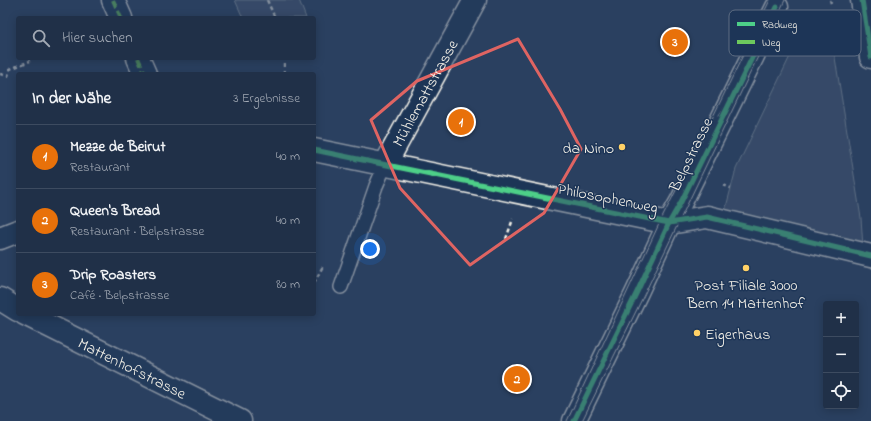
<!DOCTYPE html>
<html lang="de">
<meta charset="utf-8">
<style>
:root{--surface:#203048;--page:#2d3c52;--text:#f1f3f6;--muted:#a2a9b4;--line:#3d4b60;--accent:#ffd166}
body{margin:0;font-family:"Indie Flower",sans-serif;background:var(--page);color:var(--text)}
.controls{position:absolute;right:12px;bottom:12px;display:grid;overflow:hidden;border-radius:4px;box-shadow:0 2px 10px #0003}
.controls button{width:36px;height:36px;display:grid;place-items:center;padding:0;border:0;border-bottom:1px solid var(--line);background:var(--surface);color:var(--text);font:20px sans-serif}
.you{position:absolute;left:370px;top:249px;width:14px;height:14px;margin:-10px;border:3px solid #fff;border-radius:50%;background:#1a73e8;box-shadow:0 0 0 6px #1a73e833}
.badge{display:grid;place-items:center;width:26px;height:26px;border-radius:50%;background:var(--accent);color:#fff;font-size:13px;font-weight:700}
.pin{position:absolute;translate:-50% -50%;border:2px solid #fff;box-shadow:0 1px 4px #0006}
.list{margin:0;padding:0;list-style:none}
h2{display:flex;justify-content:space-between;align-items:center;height:52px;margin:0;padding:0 16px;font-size:17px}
h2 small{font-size:13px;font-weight:400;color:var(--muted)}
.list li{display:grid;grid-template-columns:26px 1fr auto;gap:12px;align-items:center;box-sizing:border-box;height:64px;padding:0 16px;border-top:1px solid var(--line)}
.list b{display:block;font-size:15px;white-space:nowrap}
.list p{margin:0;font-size:13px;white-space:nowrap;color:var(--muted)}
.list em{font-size:13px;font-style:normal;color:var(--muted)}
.icon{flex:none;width:22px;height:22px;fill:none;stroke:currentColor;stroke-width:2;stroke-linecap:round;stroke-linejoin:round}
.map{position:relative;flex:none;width:871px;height:421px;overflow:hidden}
.search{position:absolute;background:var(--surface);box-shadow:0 2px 10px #0003;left:16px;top:16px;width:300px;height:44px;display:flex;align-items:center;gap:10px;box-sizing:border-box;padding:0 14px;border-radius:4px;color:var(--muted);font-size:15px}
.panel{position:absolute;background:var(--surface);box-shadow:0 2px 10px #0003;left:16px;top:72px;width:300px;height:244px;border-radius:4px}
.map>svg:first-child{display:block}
.green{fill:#445771;stroke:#9ca4ac}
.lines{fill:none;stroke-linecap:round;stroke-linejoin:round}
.lane-casing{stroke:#f4f1e8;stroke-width:16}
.street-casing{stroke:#f4f1e8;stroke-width:25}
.primary-casing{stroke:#f4f1e8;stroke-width:25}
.path{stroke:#f4f1e8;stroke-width:2.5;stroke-dasharray:4 3;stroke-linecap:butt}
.lane{stroke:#1d3557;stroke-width:13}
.street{stroke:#1d3557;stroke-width:22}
.primary{stroke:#1d3557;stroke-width:22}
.tram{stroke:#f4f1e8;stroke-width:1}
.quiet{stroke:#6dc95d;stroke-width:4;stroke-dasharray:8 4;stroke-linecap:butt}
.cycleway-casing{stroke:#1d3557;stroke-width:8}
.cycleway{stroke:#4dcf88;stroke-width:5}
.marked{fill:none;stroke:#df6462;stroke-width:3;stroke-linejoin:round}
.poi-dot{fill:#ffd166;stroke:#1d3557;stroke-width:1.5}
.labels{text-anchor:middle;stroke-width:3;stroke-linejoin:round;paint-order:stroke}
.street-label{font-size:16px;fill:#f4f1e8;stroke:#1d3557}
.poi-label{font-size:16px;fill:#f4f1e8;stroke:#1d3557;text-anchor:end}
.key{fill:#1d3557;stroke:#5e6d82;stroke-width:1}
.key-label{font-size:11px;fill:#f4f1e8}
</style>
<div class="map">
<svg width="871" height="421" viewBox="0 0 871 421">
<rect width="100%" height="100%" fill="#2a4060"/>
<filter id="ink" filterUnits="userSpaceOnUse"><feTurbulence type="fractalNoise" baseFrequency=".025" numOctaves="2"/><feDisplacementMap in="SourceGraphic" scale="8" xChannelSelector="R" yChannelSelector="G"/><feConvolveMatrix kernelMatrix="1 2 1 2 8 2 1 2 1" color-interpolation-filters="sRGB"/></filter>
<g filter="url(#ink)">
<g class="green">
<path d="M235 0H299L306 18H243Z"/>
<path d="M825 21 829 25 831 33 861 218 863 247 725 211 736 169 805 25Z"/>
</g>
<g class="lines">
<g class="lane-casing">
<path id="lane" d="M341 287 376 186 386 163"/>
</g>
<g class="street-casing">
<g id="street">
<path d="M113 0 121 18"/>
<path d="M138 58 145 74"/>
<path d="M314 150 669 223 707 217 871 256"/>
<path id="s1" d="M386 163 475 0"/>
<path d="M0 238 18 231"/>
<path d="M0 299 18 310"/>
<path id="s2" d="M25 314 240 421"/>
<path d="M574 421 637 292 669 223 681 202 777 7"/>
</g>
</g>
<g class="primary-casing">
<path id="primary" d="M862 0 871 57"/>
</g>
<g class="path">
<path d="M267 0 275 18"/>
<path d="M830 0 831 3"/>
<path d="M815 10 816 23"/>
<path d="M0 74 8 76 10 69 30 61"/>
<path d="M284 74V58"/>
<path d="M723 185 731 188"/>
<path d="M506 239 513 219"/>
<path d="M314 283 323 266"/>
</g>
<use href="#lane" class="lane"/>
<use href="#street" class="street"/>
<use href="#primary" class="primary"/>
<g class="tram">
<path d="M719 115 738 87"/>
<path d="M567 421 659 224 703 137 770 0"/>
<path d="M582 421 644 295 785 0"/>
</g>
<g class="quiet">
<path d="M113 0 121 18"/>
<path d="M138 58 145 74"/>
</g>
<g class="cycleway-casing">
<g id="cycleway">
<path d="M862 0 871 57"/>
<path d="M314 150 669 223 707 217 871 256"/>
<path d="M574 421 637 292 669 223 681 202 777 7"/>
</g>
</g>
<use href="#cycleway" class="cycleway"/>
</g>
</g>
<path d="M0 0H871V421H0ZM518 39 560 109 581 149 544 213 470 265 400 188 371 120 417 81Z" fill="#2a4060" fill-opacity=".55" fill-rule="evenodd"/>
<path class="marked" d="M518 39 560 109 581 149 544 213 470 265 400 188 371 120 417 81Z"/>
<g class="poi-dot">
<circle cx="622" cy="147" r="4"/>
<circle cx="746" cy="268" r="4"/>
<circle cx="697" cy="333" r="4"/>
</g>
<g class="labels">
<g class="street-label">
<text dy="6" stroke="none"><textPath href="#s1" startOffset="80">Mühlemattstrasse</textPath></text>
<text transform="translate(690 154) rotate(-64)" y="6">Belpstrasse</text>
<text transform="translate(608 197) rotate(11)" y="6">Philosophenweg</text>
<text dy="6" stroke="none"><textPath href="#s2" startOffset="120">Mattenhofstrasse</textPath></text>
</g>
<g class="poi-label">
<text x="614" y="153">da Nino</text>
<text x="746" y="290" text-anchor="middle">Post Filiale 3000<tspan x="746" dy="18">Bern 14 Mattenhof</tspan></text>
<text x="705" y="339" text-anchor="start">Eigerhaus</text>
</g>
</g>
<rect x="729" y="10" width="132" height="46" rx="6" class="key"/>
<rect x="737" y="22" width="18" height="4" fill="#4dcf88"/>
<rect x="737" y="40" width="18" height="4" fill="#6dc95d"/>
<g class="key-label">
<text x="762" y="28">Radweg</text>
<text x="762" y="46">Weg</text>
</g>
</svg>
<div class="controls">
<button>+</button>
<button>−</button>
<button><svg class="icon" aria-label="locate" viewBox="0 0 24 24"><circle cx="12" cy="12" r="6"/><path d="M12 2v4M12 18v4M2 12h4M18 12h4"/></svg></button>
</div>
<div class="you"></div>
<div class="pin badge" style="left:461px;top:122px;background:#e8710a">1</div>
<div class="pin badge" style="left:517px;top:379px;background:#e8710a">2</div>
<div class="pin badge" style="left:675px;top:42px;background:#e8710a">3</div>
<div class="search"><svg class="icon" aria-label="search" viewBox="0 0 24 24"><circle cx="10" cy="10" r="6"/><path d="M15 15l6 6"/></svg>Hier suchen</div>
<section class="panel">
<h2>In der Nähe<small>3 Ergebnisse</small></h2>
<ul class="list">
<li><span class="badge" style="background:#e8710a">1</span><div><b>Mezze de Beirut</b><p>Restaurant</p></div><em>40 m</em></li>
<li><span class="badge" style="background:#e8710a">2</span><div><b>Queen's Bread</b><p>Restaurant · Belpstrasse</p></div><em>40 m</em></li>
<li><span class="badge" style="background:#e8710a">3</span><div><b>Drip Roasters</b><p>Café · Belpstrasse</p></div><em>80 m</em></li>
</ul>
</section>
</div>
